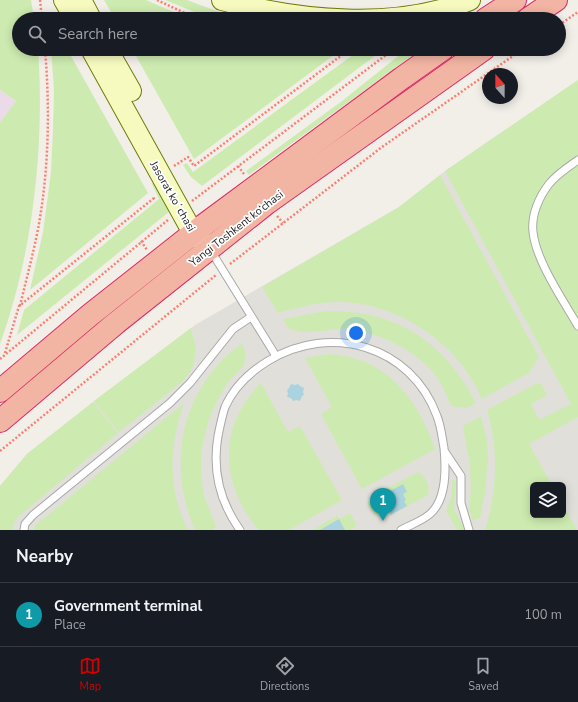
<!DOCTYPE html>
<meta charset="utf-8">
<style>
:root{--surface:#171b24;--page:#242831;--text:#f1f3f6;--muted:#9ea1a6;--line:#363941;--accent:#d40000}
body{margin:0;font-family:"Nunito Sans",sans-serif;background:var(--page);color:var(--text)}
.controls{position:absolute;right:12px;bottom:12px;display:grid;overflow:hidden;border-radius:6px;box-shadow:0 2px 10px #0003}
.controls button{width:36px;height:36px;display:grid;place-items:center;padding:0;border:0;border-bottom:1px solid var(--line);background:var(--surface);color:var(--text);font:20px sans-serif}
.compass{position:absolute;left:482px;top:68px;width:36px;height:36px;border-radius:50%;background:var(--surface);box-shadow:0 2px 10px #0003;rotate:339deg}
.you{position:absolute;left:356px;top:333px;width:14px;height:14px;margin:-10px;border:3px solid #fff;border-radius:50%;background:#1a73e8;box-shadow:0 0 0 6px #1a73e833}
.badge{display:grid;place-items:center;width:26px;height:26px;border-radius:50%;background:var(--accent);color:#fff;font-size:13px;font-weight:700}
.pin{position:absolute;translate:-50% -33px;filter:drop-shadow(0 1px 2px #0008)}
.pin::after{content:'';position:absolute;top:21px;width:14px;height:12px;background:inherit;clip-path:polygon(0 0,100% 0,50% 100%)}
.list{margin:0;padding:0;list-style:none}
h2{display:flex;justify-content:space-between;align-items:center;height:52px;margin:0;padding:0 16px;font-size:17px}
h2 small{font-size:13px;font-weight:400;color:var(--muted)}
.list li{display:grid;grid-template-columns:26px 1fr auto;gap:12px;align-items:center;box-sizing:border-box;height:64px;padding:0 16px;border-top:1px solid var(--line)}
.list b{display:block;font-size:15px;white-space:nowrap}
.list p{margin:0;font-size:13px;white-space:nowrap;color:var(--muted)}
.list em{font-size:13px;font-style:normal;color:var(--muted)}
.icon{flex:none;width:22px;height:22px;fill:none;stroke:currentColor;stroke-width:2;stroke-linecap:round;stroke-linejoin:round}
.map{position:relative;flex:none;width:578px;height:530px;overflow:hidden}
.search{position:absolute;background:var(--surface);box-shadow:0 2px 10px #0003;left:12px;right:12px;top:12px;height:44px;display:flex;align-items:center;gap:10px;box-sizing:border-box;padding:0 14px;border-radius:22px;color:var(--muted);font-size:15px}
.sheet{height:116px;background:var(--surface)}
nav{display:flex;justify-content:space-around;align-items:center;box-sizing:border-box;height:56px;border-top:1px solid var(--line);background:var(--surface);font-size:11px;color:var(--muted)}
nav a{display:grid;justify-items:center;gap:2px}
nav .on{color:var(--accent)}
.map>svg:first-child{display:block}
.industrial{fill:#ebdbe8}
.airport{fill:#e1dfda;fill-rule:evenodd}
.grass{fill:#cdebb0}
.water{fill:#aad3df}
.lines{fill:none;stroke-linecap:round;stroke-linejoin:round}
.service-casing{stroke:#a9a9a9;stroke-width:9}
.secondary-casing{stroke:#707d05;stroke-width:22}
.trunk-casing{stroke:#dc2a67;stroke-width:24}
.path{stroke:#fa8072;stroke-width:2.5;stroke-dasharray:2 2;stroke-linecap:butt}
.service{stroke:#fff;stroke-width:7}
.secondary{stroke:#f7fabf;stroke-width:20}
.trunk{stroke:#f2b4a3;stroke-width:22}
.labels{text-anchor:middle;stroke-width:3.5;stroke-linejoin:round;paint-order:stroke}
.street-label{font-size:11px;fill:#222;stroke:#fff}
</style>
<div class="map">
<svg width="578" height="530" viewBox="0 0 578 530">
<rect width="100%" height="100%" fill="#f2efe9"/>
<path class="industrial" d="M0 90 16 101 0 122Z"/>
<path class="airport" d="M578 80V530H0V486L27 454 93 402 195 325 399 207 445 171ZM533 485H563V515H533Z"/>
<g class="grass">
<path d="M0 0H31L34 19H19V49H38C45 146 33 253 0 344V122L16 101 0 90Z"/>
<path d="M104 0H146L190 19H115Z"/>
<path d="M165 0H187L222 13 244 19H212Z"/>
<path d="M51 49H67L148 193 30 290 43 232 51 172 53 130 54 90Z"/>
<path d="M132 49H342L194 159Z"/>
<path d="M361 49H384L202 186 191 177 183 165 187 163 193 172Z"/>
<path d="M407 49H421L249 175 246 171 342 101Z"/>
<path d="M578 80V417L529 444 552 485H533V515H563V505L577 530H485C497 491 499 450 487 410L537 383 541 384 547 395 531 404 539 420 571 404 445 171Z"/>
<path d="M440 175 539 357 529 373 482 399C477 389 473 380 467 372 439 331 385 300 335 302 316 303 297 307 278 313L262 287 399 207Z"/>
<path d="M155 182 170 211 17 335 24 310 159 199 152 184Z"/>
<path d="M326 311C395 309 445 342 476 403L467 408 451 406C446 393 440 379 430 369 409 346 371 329 339 329 322 330 305 336 288 328L283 319Z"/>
<path d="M191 328 196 348 194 363 191 371 182 382 119 432 94 401Z"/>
<path d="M242 343 246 355 243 367 228 382 217 401 208 422 201 453V475L204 496 216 526 213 530H195C172 477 176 420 211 373 220 361 231 352 242 343Z"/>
<path d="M328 354C386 357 417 397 435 449L362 489 321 414 332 407 305 358Z"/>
<path d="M261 383 288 432 300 426 342 500 289 530H259C220 485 217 426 261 383Z"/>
<path d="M93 402 118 433 18 517 14 523 13 530H0V486L27 454Z"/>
<path d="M184 403C169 447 167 488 188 530H33L36 525Z"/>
<path d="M481 416 487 440 488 459 485 492 480 518 473 521 469 510 471 488 470 466 463 426Z"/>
<path d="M418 472C426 477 430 485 428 495L391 515 388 509 375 516 367 503 380 496 379 493Z"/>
<path d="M452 480 456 481 454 509 465 530H457L446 511 452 495Z"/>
<path d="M350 513 357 526 350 530H312L337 516 339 519Z"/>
</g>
<g class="water">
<path d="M291 384 295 385 298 384 300 386 304 388 303 392 304 395 302 396 300 401 296 400 293 401 291 398 287 397 288 393 287 390 289 388Z"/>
<path d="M403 484 407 492 403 494 406 500 404 501 407 506 391 515 381 496Z"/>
<path d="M339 519 345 530H320Z"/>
</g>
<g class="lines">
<g class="service-casing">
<g id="service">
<path d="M578 160C568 167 557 174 549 184 539 197 531 215 533 232 536 261 563 300 578 326"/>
<path d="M211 251 276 356"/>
<path d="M445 452 461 476V503L469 530"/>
<path d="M24 530 25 524 33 515 170 403 190 383 233 329 251 317"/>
<path d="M240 530C220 502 212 471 218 436 220 426 222 416 225 407 234 387 250 372 268 361 330 323 411 345 437 416 441 426 442 437 444 448 446 469 447 499 430 514 422 521 410 525 401 530"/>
</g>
</g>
<g class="secondary-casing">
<g id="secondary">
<path d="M64 0 75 19"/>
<path d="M81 0 91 19"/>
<path d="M222 0C298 21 396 31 470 0"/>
<path d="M91 49 193 233 205 244"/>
<path d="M107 49 131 91"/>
</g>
</g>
<g class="trunk-casing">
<g id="trunk">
<path d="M486 19 515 0"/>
<path d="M528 19 556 0"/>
<path d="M0 391 90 315 204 225 402 78 443 49"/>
<path d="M0 421 116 323 267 203 484 49"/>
</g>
</g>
<g class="path">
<path d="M40 0 42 19"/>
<path d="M157 0 189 15 202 19"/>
<path d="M559 25 578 12"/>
<path d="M72 49 76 56"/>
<path d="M174 166 188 157 194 166 350 49"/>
<path d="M238 166 244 174"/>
<path d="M192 201 394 49"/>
<path d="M277 216 283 223"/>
<path d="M141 241 147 250"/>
<path d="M230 264 382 147 523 49"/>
<path d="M20 306C26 280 33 255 38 229 49 170 50 108 45 49"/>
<path d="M5 353 19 306 154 198 153 197"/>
<path d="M0 359 168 220"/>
<path d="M0 451 216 275"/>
</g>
<use href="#service" class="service"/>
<use href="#secondary" class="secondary"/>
<use href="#trunk" class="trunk"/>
</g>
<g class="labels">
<g class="street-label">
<text transform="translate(173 196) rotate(60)" y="4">Jasorat koʻchasi</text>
<text transform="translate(236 228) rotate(-38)" y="4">Yangi Toshkent ko‘chasi</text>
</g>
</g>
</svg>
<div class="controls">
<button><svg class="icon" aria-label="layers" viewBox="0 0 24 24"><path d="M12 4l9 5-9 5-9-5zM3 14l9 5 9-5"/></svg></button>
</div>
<svg class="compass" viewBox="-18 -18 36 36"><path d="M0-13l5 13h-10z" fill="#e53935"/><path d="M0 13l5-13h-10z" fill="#9ea1a6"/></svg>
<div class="you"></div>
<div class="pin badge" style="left:383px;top:521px;background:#0f9aa8">1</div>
<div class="search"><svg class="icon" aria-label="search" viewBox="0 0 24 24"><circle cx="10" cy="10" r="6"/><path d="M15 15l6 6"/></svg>Search here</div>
</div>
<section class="sheet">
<h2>Nearby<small></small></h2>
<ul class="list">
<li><span class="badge" style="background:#0f9aa8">1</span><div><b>Government terminal</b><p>Place</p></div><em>100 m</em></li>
</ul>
</section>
<nav>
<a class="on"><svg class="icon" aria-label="map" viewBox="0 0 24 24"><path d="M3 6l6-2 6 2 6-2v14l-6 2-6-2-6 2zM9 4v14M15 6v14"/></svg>Map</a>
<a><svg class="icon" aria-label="directions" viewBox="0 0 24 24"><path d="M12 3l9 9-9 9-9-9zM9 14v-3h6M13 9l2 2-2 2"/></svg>Directions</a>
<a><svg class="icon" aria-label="saved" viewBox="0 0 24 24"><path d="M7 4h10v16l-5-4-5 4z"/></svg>Saved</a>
</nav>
